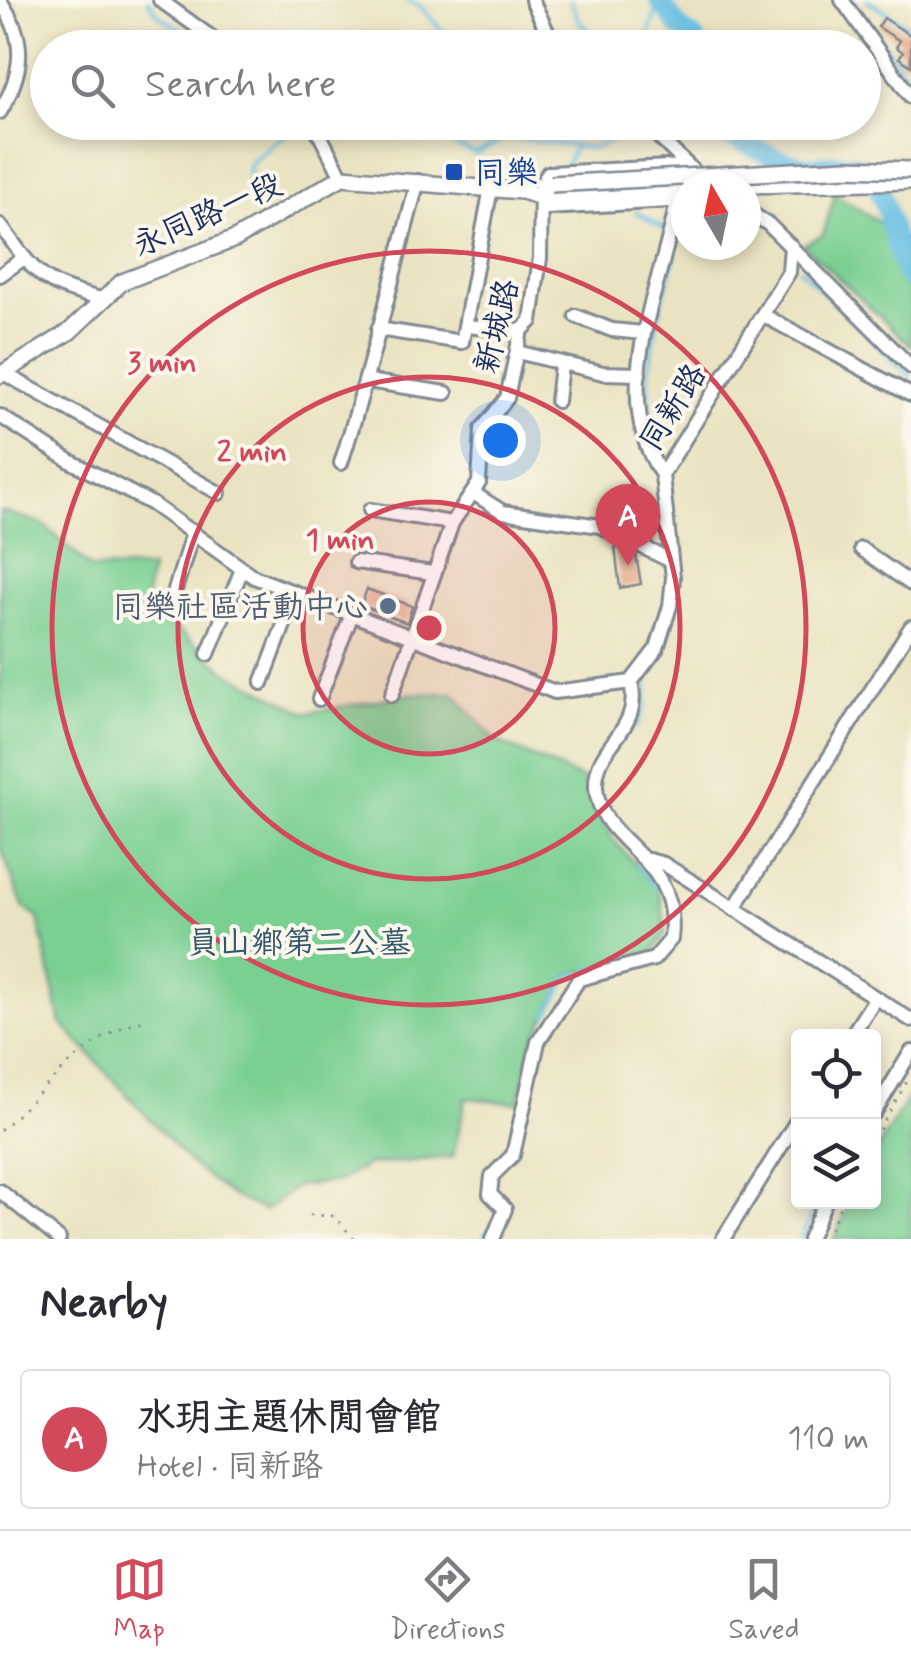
<!DOCTYPE html>
<meta charset="utf-8">
<style>
:root{--surface:#fff;--page:#f7f7f7;--text:#2b2b33;--muted:#7c7c81;--line:#e1e1e2;--accent:#d1495b}
body{margin:0;font-family:Mynerve,"LXGW WenKai TC",sans-serif;background:var(--page);color:var(--text)}
.controls{position:absolute;right:30px;bottom:30px;display:grid;overflow:hidden;border-radius:10px;box-shadow:0 5px 15px #0003}
.controls button{width:90px;height:90px;display:grid;place-items:center;padding:0;border:0;border-bottom:2px solid var(--line);background:var(--surface);color:var(--text);font:50px sans-serif}
.compass{position:absolute;left:671px;top:170px;width:90px;height:90px;border-radius:50%;background:var(--surface);box-shadow:0 5px 15px #0003;rotate:351deg}
.you{position:absolute;left:500px;top:440px;width:35px;height:35px;margin:-25px;border:8px solid #fff;border-radius:50%;background:#1a73e8;box-shadow:0 0 0 15px #1a73e833}
.badge{display:grid;place-items:center;width:65px;height:65px;border-radius:50%;background:var(--accent);color:#fff;font-size:32px;font-weight:700}
.pin{position:absolute;translate:-50% -82px;filter:drop-shadow(0 2px 5px #0008)}
.pin::after{content:'';position:absolute;top:52px;width:35px;height:30px;background:inherit;clip-path:polygon(0 0,100% 0,50% 100%)}
.list{margin:0;padding:0;list-style:none}
h2{display:flex;justify-content:space-between;align-items:center;height:130px;margin:0;padding:0 40px;font-size:42px}
h2 small{font-size:32px;font-weight:400;color:var(--muted)}
.list li{display:grid;grid-template-columns:65px 1fr auto;gap:30px;align-items:center;box-sizing:border-box;height:140px;margin:0 20px 20px;padding:0 20px;border:2px solid var(--line);border-radius:10px}
.list b{display:block;font-size:38px;white-space:nowrap}
.list p{margin:0;font-size:32px;white-space:nowrap;color:var(--muted)}
.list em{font-size:32px;font-style:normal;color:var(--muted)}
.icon{flex:none;width:55px;height:55px;fill:none;stroke:currentColor;stroke-width:2;stroke-linecap:round;stroke-linejoin:round}
.map{position:relative;flex:none;width:911px;height:1239px;overflow:hidden}
.search{position:absolute;background:var(--surface);box-shadow:0 5px 15px #0003;left:30px;right:30px;top:30px;height:110px;display:flex;align-items:center;gap:25px;box-sizing:border-box;padding:0 35px;border-radius:55px;color:var(--muted);font-size:38px}
.sheet{height:290px;background:var(--surface)}
nav{display:flex;justify-content:space-around;align-items:center;box-sizing:border-box;height:140px;border-top:2px solid var(--line);background:var(--surface);font-size:28px;color:var(--muted)}
nav a{display:grid;justify-items:center;gap:5px}
nav .on{color:var(--accent)}
.map>svg:first-child{display:block}
.green{fill:#7acf93;stroke:#4a7f78;stroke-width:2.5}
.lines{fill:none;stroke-linecap:round;stroke-linejoin:round}
.stream{stroke:#64bee2;stroke-width:4}
.river{stroke:#64bee2;stroke-width:20}
.building{fill:#e7a485}
.minor-casing{stroke:#828990;stroke-width:18}
.major-casing{stroke:#828990;stroke-width:20}
.path{stroke:#828990;stroke-width:2.5;stroke-dasharray:2.5 8;stroke-linecap:butt}
.minor{stroke:#fff;stroke-width:12}
.major{stroke:#fff;stroke-width:15}
.major-bridge-casing{stroke:#828990;stroke-width:20;stroke-linecap:butt}
.major-bridge{stroke:#fff;stroke-width:15}
.ring{fill:none;stroke:#d1495b;stroke-width:5}
.transit-dot{fill:#1a4fb4;stroke:#fbf7ec;stroke-width:4}
.service-dot{fill:#5c6f8a;stroke:#fbf7ec;stroke-width:4}
.labels{text-anchor:middle;stroke-width:8;stroke-linejoin:round;paint-order:stroke}
.transit-label{font-size:32px;fill:#164399;stroke:#fbf7ec;text-anchor:start}
.street-label{font-size:32px;fill:#1b2f5e;stroke:#fbf7ec}
.service-label{font-size:32px;fill:#4e5e75;stroke:#fbf7ec;text-anchor:end}
.park-label{font-size:32px;fill:#33576b;stroke:#fbf7ec}
.centre{fill:#d1495b;stroke:#fbf7ec;stroke-width:5}
.ring-label{font-size:30px;text-anchor:middle;font-weight:bold;fill:#d1495b;stroke:#fbf7ec;stroke-width:8;stroke-linejoin:round;paint-order:stroke}
</style>
<div class="map">
<svg width="911" height="1239" viewBox="0 0 911 1239">
<rect width="100%" height="100%" fill="#fbf7ec"/>
<filter id="ink" filterUnits="userSpaceOnUse"><feTurbulence type="fractalNoise" baseFrequency=".01" numOctaves="2"/><feDisplacementMap in="SourceGraphic" scale="20" xChannelSelector="R" yChannelSelector="G"/><feConvolveMatrix kernelMatrix="1 2 1 2 8 2 1 2 1" color-interpolation-filters="sRGB"/></filter>
<filter id="wash" filterUnits="userSpaceOnUse"><feTurbulence type="fractalNoise" baseFrequency=".0048" numOctaves="4" result="noise"/><feDisplacementMap in="SourceGraphic" scale="40" xChannelSelector="R" yChannelSelector="G"/><feGaussianBlur stdDeviation="2.25" result="paint"/><feColorMatrix in="noise" values="0 0 0 0 0 0 0 0 0 0 0 0 0 0 0 0 0 1.4 0 .05"/><feComposite in="paint" operator="in"/></filter>
<g filter="url(#wash)">
<rect width="100%" height="100%" fill="#eae3c1"/>
<g class="green">
<path d="M835 194 911 242V346L803 245 823 235Z"/>
<path d="M0 511 42 523 92 569 151 568 145 602 227 672 307 713 411 694 453 693 496 741 582 779 612 838 660 892 666 933 652 953 568 975 533 1041 518 1103 466 1098 453 1157 367 1165 340 1181 297 1186 265 1211 230 1195 192 1165 61 1023 38 918 23 907 0 846Z"/>
<path d="M911 1093V1239H834L850 1202H874V1154Z"/>
</g>
<g class="lines">
<g class="stream">
<path d="M148 0 158 15 210 48"/>
<path d="M407 0 420 6 451 41 449 48"/>
<path d="M570 0 579 21 606 48"/>
<path d="M852 0 911 82"/>
<path d="M867 0 911 28"/>
<path d="M644 48 660 1"/>
<path d="M455 122 452 144 476 154 507 137 575 146 565 167"/>
<path d="M575 146 594 148 641 129"/>
<path d="M248 189 250 163 300 122"/>
<path d="M636 212 666 230"/>
<path d="M800 269 911 377"/>
<path d="M656 450C637 381 656 322 675 255"/>
<path d="M661 658 677 602V544"/>
<path d="M636 728 646 703 647 683"/>
<path d="M637 865 657 888"/>
<path d="M588 970 612 964"/>
<path d="M547 1016 568 977 579 973"/>
<path d="M874 1096 911 1038"/>
<path d="M482 1239 492 1226"/>
<path d="M801 1239 817 1202"/>
</g>
<g class="river">
<path d="M659 0 679 28 695 39 697 48"/>
<path d="M711 122 720 132C746 143 773 159 800 165 824 172 856 148 877 186 893 215 892 252 911 281"/>
</g>
</g>
<g id="blocks">
<g class="building">
<path d="M884 18 911 36V66L899 58 903 52 896 47 900 41 878 27Z"/>
<path d="M620 547 636 555 641 584 620 588 615 548Z"/>
<path d="M367 589 412 606 407 623 361 605Z"/>
</g>
</g>
</g>
<g filter="url(#ink)">
<use href="#blocks" fill-opacity="0" stroke="#828990" stroke-width="2.5"/>
<g class="lines">
<g class="minor-casing">
<g id="minor">
<path d="M160 0 226 48"/>
<path d="M532 0 555 48"/>
<path d="M842 0 911 97"/>
<path d="M0 1C28 40 23 73 0 112"/>
<path d="M313 122 342 177"/>
<path d="M643 122 708 185"/>
<path d="M543 199 547 208 686 200"/>
<path d="M746 210 768 224 911 367"/>
<path d="M0 225C36 274 40 284 101 299"/>
<path d="M0 275 24 258"/>
<path d="M763 315 911 395"/>
<path d="M576 316 612 330 643 333"/>
<path d="M466 326 521 331"/>
<path d="M378 329 462 342 491 188"/>
<path d="M517 352 603 373 639 374"/>
<path d="M5 374 219 493"/>
<path d="M367 381 446 393"/>
<path d="M557 401 561 365"/>
<path d="M0 416 70 461 152 504 254 577 555 692 631 682 657 648 670 606 673 578 662 475 789 272 791 246"/>
<path d="M341 463C371 370 392 276 418 181"/>
<path d="M662 475C606 393 662 287 677 201"/>
<path d="M473 493 503 512 600 526 671 561"/>
<path d="M370 510 452 523"/>
<path d="M861 549 911 584"/>
<path d="M356 562 432 573"/>
<path d="M169 610 193 531"/>
<path d="M208 654 242 569"/>
<path d="M262 683 296 593"/>
<path d="M392 695 452 523 479 483 482 429 507 398 521 331 531 321 540 258 541 186 548 173 688 166"/>
<path d="M319 699 352 614"/>
<path d="M649 860 664 864 911 1020"/>
<path d="M734 909 911 627"/>
<path d="M851 1036 875 999"/>
<path d="M874 1113 911 1052"/>
<path d="M0 1191 59 1239"/>
<path d="M493 1239 505 1209 490 1194 492 1176 513 1155 538 1042 579 979 654 959 671 939C681 853 600 849 596 787 594 743 643 732 631 682"/>
<path d="M723 1239 798 1119"/>
<path d="M809 1239 825 1202"/>
</g>
</g>
<g class="major-casing">
<g id="major">
<path d="M746 185 911 181"/>
<path d="M0 375 69 332 122 282 235 239 342 177 522 191 542 197 686 189"/>
</g>
</g>
<g class="path">
<path d="M0 1130C46 1091 88 1031 149 1019"/>
<path d="M874 1139 908 1080"/>
<path d="M310 1215 335 1216 354 1239"/>
<path d="M826 1239 842 1202"/>
</g>
<use href="#minor" class="minor"/>
<use href="#major" class="major"/>
<g class="major-bridge-casing">
<path id="major-bridge" d="M551 184 847 168 911 170"/>
</g>
<use href="#major-bridge" class="major-bridge"/>
</g>
</g>
<circle cx="429" cy="628" r="126" fill="#d1495b" fill-opacity=".12"/>
<g class="ring">
<circle cx="429" cy="628" r="126"/>
<circle cx="429" cy="628" r="251"/>
<circle cx="429" cy="628" r="377"/>
</g>
<rect class="transit-dot" x="444" y="162" width="20" height="20" rx="5"/>
<circle class="service-dot" cx="388" cy="606" r="10"/>
<g class="labels">
<g class="transit-label">
<text x="474" y="183">同樂</text>
</g>
<g class="street-label">
<text transform="translate(207 214) rotate(-24)" y="11">永同路一段</text>
<text transform="translate(496 326) rotate(-76)" y="11">新城路</text>
<text transform="translate(672 407) rotate(-58)" y="11">同新路</text>
</g>
<g class="service-label">
<text x="368" y="617">同樂社區活動中心</text>
</g>
<g class="park-label">
<text x="299" y="953">員山鄉第二公墓</text>
</g>
</g>
<circle cx="429" cy="628" r="15" class="centre"/>
<g class="ring-label">
<text x="162" y="372">3 min</text>
<text x="252" y="461">2 min</text>
<text x="340" y="549">1 min</text>
</g>
</svg>
<div class="controls">
<button><svg class="icon" aria-label="locate" viewBox="0 0 24 24"><circle cx="12" cy="12" r="6"/><path d="M12 2v4M12 18v4M2 12h4M18 12h4"/></svg></button>
<button><svg class="icon" aria-label="layers" viewBox="0 0 24 24"><path d="M12 4l9 5-9 5-9-5zM3 14l9 5 9-5"/></svg></button>
</div>
<svg class="compass" viewBox="-18 -18 36 36"><path d="M0-13l5 13h-10z" fill="#e53935"/><path d="M0 13l5-13h-10z" fill="#7c7c81"/></svg>
<div class="you"></div>
<div class="pin badge" style="left:628px;top:566px">A</div>
<div class="search"><svg class="icon" aria-label="search" viewBox="0 0 24 24"><circle cx="10" cy="10" r="6"/><path d="M15 15l6 6"/></svg>Search here</div>
</div>
<section class="sheet">
<h2>Nearby<small></small></h2>
<ul class="list">
<li><span class="badge">A</span><div><b>水玥主題休閒會館</b><p>Hotel · 同新路</p></div><em>110 m</em></li>
</ul>
</section>
<nav>
<a class="on"><svg class="icon" aria-label="map" viewBox="0 0 24 24"><path d="M3 6l6-2 6 2 6-2v14l-6 2-6-2-6 2zM9 4v14M15 6v14"/></svg>Map</a>
<a><svg class="icon" aria-label="directions" viewBox="0 0 24 24"><path d="M12 3l9 9-9 9-9-9zM9 14v-3h6M13 9l2 2-2 2"/></svg>Directions</a>
<a><svg class="icon" aria-label="saved" viewBox="0 0 24 24"><path d="M7 4h10v16l-5-4-5 4z"/></svg>Saved</a>
</nav>
